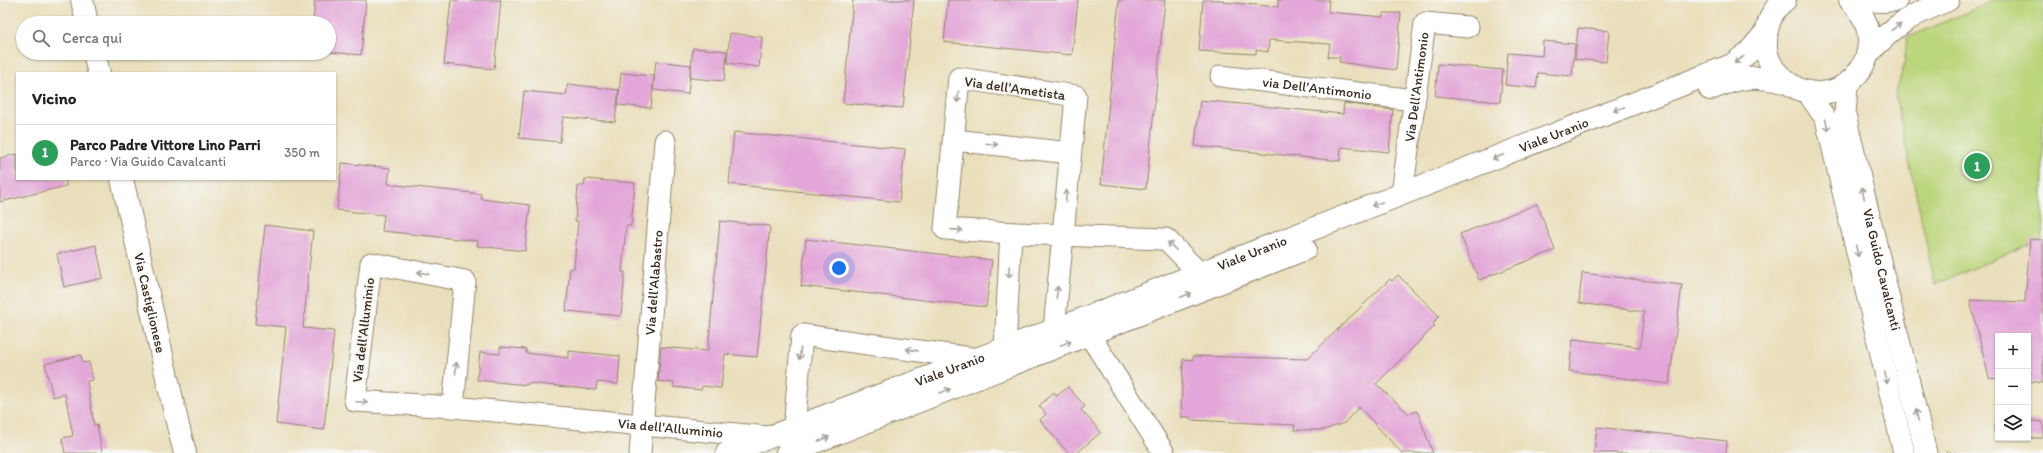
<!DOCTYPE html>
<html lang="it">
<meta charset="utf-8">
<style>
:root{--surface:#fff;--page:#f2f2f2;--text:#202124;--muted:#757577;--line:#e0e0e0;--accent:#d93025}
body{margin:0;font-family:Itim,sans-serif;background:var(--page);color:var(--text)}
.controls{position:absolute;right:12px;bottom:12px;display:grid;overflow:hidden;border-radius:0px;box-shadow:0 1px 3px #0004}
.controls button{width:36px;height:36px;display:grid;place-items:center;padding:0;border:0;border-bottom:1px solid var(--line);background:var(--surface);color:var(--text);font:20px sans-serif}
.you{position:absolute;left:839px;top:268px;width:14px;height:14px;margin:-10px;border:3px solid #fff;border-radius:50%;background:#1a73e8;box-shadow:0 0 0 6px #1a73e833}
.badge{display:grid;place-items:center;width:26px;height:26px;border-radius:50%;background:var(--accent);color:#fff;font-size:13px;font-weight:700}
.pin{position:absolute;translate:-50% -50%;border:2px solid #fff;box-shadow:0 1px 4px #0006}
.list{margin:0;padding:0;list-style:none}
h2{display:flex;justify-content:space-between;align-items:center;height:52px;margin:0;padding:0 16px;font-size:17px}
h2 small{font-size:13px;font-weight:400;color:var(--muted)}
.list li{display:grid;grid-template-columns:26px 1fr auto;gap:12px;align-items:center;box-sizing:border-box;height:56px;padding:0 16px;border-top:1px solid var(--line)}
.list b{display:block;font-size:15px;white-space:nowrap}
.list p{margin:0;font-size:13px;white-space:nowrap;color:var(--muted)}
.list em{font-size:13px;font-style:normal;color:var(--muted)}
.icon{flex:none;width:22px;height:22px;fill:none;stroke:currentColor;stroke-width:2;stroke-linecap:round;stroke-linejoin:round}
.map{position:relative;flex:none;width:2043px;height:453px;overflow:hidden}
.search{position:absolute;background:var(--surface);box-shadow:0 1px 3px #0004;left:16px;top:16px;width:320px;height:44px;display:flex;align-items:center;gap:10px;box-sizing:border-box;padding:0 14px;border-radius:22px;color:var(--muted);font-size:15px}
.panel{position:absolute;background:var(--surface);box-shadow:0 1px 3px #0004;left:16px;top:72px;width:320px;height:108px;border-radius:0px}
.map>svg:first-child{display:block}
.green{fill:#bbd57a;stroke:#7b804c}
.building{fill:#e3a6d8}
.lines{fill:none;stroke-linecap:round;stroke-linejoin:round}
.minor-casing{stroke:#92846d;stroke-width:23}
.major-casing{stroke:#92846d;stroke-width:24}
.path{stroke:#92846d;stroke-width:2.5;stroke-dasharray:1 3;stroke-linecap:butt}
.minor{stroke:#fff;stroke-width:21}
.major{stroke:#fff;stroke-width:22}
.oneway{stroke:#a79f9a}
.labels{text-anchor:middle;stroke-width:3.5;stroke-linejoin:round;paint-order:stroke}
.street-label{font-size:14px;fill:#3b2a1e;stroke:#f6f6f2}
</style>
<div class="map">
<svg width="2043" height="453" viewBox="0 0 2043 453">
<rect width="100%" height="100%" fill="#f6f6f2"/>
<filter id="ink" filterUnits="userSpaceOnUse"><feTurbulence type="fractalNoise" baseFrequency=".025" numOctaves="2"/><feDisplacementMap in="SourceGraphic" scale="8" xChannelSelector="R" yChannelSelector="G"/><feConvolveMatrix kernelMatrix="1 2 1 2 8 2 1 2 1" color-interpolation-filters="sRGB"/></filter>
<filter id="wash" filterUnits="userSpaceOnUse"><feTurbulence type="fractalNoise" baseFrequency=".012" numOctaves="4" result="noise"/><feDisplacementMap in="SourceGraphic" scale="16" xChannelSelector="R" yChannelSelector="G"/><feGaussianBlur stdDeviation="0.9" result="paint"/><feColorMatrix in="noise" values="0 0 0 0 0 0 0 0 0 0 0 0 0 0 0 0 0 1.4 0 .05"/><feComposite in="paint" operator="in"/></filter>
<g filter="url(#wash)">
<rect width="100%" height="100%" fill="#eadfbc"/>
<path class="green" d="M1995 0H2043V238L1935 285 1895 94 1904 66 1907 38Z"/>
<g id="blocks">
<g class="building">
<path d="M315 0H366L361 55 329 52V23H313Z"/>
<path d="M451 0H501L494 69 444 64Z"/>
<path d="M853 0H914L903 108 843 103Z"/>
<path d="M948 0H1078L1072 55 944 42Z"/>
<path d="M1119 0H1165L1146 189 1101 184Z"/>
<path d="M1203 0H1223V2L1278 7V0H1329L1328 12 1383 17V13H1401L1396 70 1339 62 1340 57H1328L1330 44 1269 40 1268 52 1256 50V54L1199 51Z"/>
<path d="M1578 28 1609 31 1606 62 1575 59Z"/>
<path d="M730 33 762 37 759 67 727 63Z"/>
<path d="M1543 41 1575 44 1572 76 1538 73 1536 88 1505 85 1508 53 1542 56Z"/>
<path d="M693 48 727 51 724 81 690 78Z"/>
<path d="M656 61 691 65 688 94 653 90Z"/>
<path d="M1438 64 1503 70 1500 102 1435 96Z"/>
<path d="M621 73 654 76 651 108 618 105Z"/>
<path d="M568 84 619 90 615 122 563 117 560 142 519 138 524 91 566 95Z"/>
<path d="M1200 100 1343 114 1344 103 1393 110 1389 152 1341 147 1340 161 1195 146Z"/>
<path d="M734 132 905 149 899 202 729 184Z"/>
<path d="M17 154V179H66V186L0 202V158Z"/>
<path d="M342 163 390 168 388 184 481 194V199L530 205 525 251 477 246 478 241 382 231 384 215 337 210Z"/>
<path d="M585 179 635 183 631 226H626L622 272H625L621 316 566 311 570 268H574L578 221H575L578 186H584Z"/>
<path d="M1537 204 1555 250 1479 280 1460 234Z"/>
<path d="M720 221 770 226 757 357 725 354 721 388 702 386 701 390 673 387 674 383 658 381 661 347 708 351Z"/>
<path d="M265 225 313 231 303 328 334 331 324 430 276 424 286 327 255 324Z"/>
<path d="M806 239 992 260 986 307 801 286Z"/>
<path d="M2030 239 2043 240V383L2028 381V336H1998V379L1989 378 1970 300 2025 302Z"/>
<path d="M96 245 103 278 64 287 57 254Z"/>
<path d="M1582 273 1682 285 1669 384 1569 371 1573 339 1640 347 1644 312 1579 303Z"/>
<path d="M1398 275 1439 316 1433 324 1435 326 1376 384 1409 414 1417 411 1433 453H1402L1359 407 1344 423 1324 430H1294L1295 425 1190 420V417H1181L1183 359 1193 360V356L1307 359 1390 279 1392 281Z"/>
<path d="M500 347 526 349V353L569 358V351L620 356 618 384 597 382 596 390 528 383 527 385 477 380 480 352 500 354Z"/>
<path d="M81 355 83 363 89 362 93 380 87 381 94 425 97 424 102 453H65L62 438 73 436 65 394 53 397 45 364Z"/>
<path d="M1068 387 1085 406 1081 410 1101 432 1077 453H1068L1040 420 1046 414 1039 406 1054 392 1057 396Z"/>
<path d="M1997 415H1998V433L1994 432Z"/>
<path d="M2028 420 2043 422V438H2028Z"/>
<path d="M1597 427 1727 441 1726 453H1594Z"/>
</g>
</g>
</g>
<g filter="url(#ink)">
<use href="#blocks" fill-opacity="0" stroke="#92846d" stroke-width="1"/>
<g class="lines">
<g class="minor-casing">
<g id="minor">
<path id="s1" d="M1221 76 1414 100"/>
<path id="s2" d="M1847 85 1845 115 1926 453"/>
<path d="M1807 92 1826 119 1904 453"/>
<path d="M954 140 1070 153"/>
<path id="s3" d="M1402 194 1425 23 1468 27"/>
<path d="M1080 320 1164 453"/>
<path d="M1054 330C1061 252 1068 174 1076 96L959 78 945 229C1019 234 1092 236 1166 239L1200 274"/>
<path d="M1005 349 1011 233"/>
<path id="s4" d="M453 407 465 281 371 263 355 401 453 407 769 437"/>
<path d="M790 443 794 428 802 335 978 359"/>
<path id="s5" d="M640 453 665 141"/>
</g>
</g>
<g class="major-casing">
<g id="major">
<path d="M82 0 87 23"/>
<path d="M1785 0C1771 10 1766 26 1766 43 1765 54 1771 68 1780 76 1831 127 1904 53 1850 0"/>
<path d="M1864 0 1881 1 1896 0"/>
<path d="M94 53 99 73"/>
<path d="M1868 54C1895 24 1911 15 1948 0"/>
<path d="M1710 89C1743 76 1751 75 1785 82"/>
<path id="s6" d="M122 179 178 426 185 453"/>
<path id="s7" d="M727 453 1080 320 1732 65 1749 52 1766 32"/>
<path d="M787 453 1305 249"/>
</g>
</g>
<path class="path" d="M1946 452 1960 453"/>
<use href="#minor" class="minor"/>
<use href="#major" class="major"/>
</g>
<defs><path id="oneway-shaft" d="M-6 0H5M1.5-3L5.5 0L1.5 3" fill="none" stroke-width="1.6" stroke-linecap="round" stroke-linejoin="round"/></defs>
<g class="oneway">
<use href="#oneway-shaft" transform="translate(1896 27) rotate(-35)"/>
<use href="#oneway-shaft" transform="translate(1739 60) rotate(144)"/>
<use href="#oneway-shaft" transform="translate(958 97) rotate(95)"/>
<use href="#oneway-shaft" transform="translate(1619 109) rotate(159)"/>
<use href="#oneway-shaft" transform="translate(1827 125) rotate(76)"/>
<use href="#oneway-shaft" transform="translate(992 144) rotate(7)"/>
<use href="#oneway-shaft" transform="translate(1498 157) rotate(159)"/>
<use href="#oneway-shaft" transform="translate(1863 193) rotate(-103)"/>
<use href="#oneway-shaft" transform="translate(1066 196) rotate(-85)"/>
<use href="#oneway-shaft" transform="translate(1377 204) rotate(159)"/>
<use href="#oneway-shaft" transform="translate(957 230) rotate(4)"/>
<use href="#oneway-shaft" transform="translate(1172 246) rotate(-135)"/>
<use href="#oneway-shaft" transform="translate(1857 251) rotate(77)"/>
<use href="#oneway-shaft" transform="translate(1009 272) rotate(93)"/>
<use href="#oneway-shaft" transform="translate(423 273) rotate(-169)"/>
<use href="#oneway-shaft" transform="translate(1057 292) rotate(-85)"/>
<use href="#oneway-shaft" transform="translate(1186 295) rotate(-21)"/>
<use href="#oneway-shaft" transform="translate(1066 343) rotate(-22)"/>
<use href="#oneway-shaft" transform="translate(912 350) rotate(-172)"/>
<use href="#oneway-shaft" transform="translate(800 354) rotate(95)"/>
<use href="#oneway-shaft" transform="translate(456 368) rotate(-85)"/>
<use href="#oneway-shaft" transform="translate(1886 378) rotate(77)"/>
<use href="#oneway-shaft" transform="translate(945 391) rotate(-22)"/>
<use href="#oneway-shaft" transform="translate(362 402) rotate(3)"/>
<use href="#oneway-shaft" transform="translate(1917 415) rotate(-103)"/>
<use href="#oneway-shaft" transform="translate(824 439) rotate(-22)"/>
</g>
</g>
<g class="labels">
<g class="street-label">
<text dy="5" stroke="none"><textPath href="#s3" startOffset="108">Via Dell'Antimonio</textPath></text>
<text transform="translate(1015 88) rotate(8)" y="5">Via dell'Ametista</text>
<text dy="5" stroke="none"><textPath href="#s1" startOffset="97">via Dell'Antimonio</textPath></text>
<text dy="5" stroke="none"><textPath href="#s7" startOffset="886">Viale Uranio</textPath></text>
<text dy="5" stroke="none"><textPath href="#s7" startOffset="562">Viale Uranio</textPath></text>
<text dy="5" stroke="none"><textPath href="#s2" startOffset="189">Via Guido Cavalcanti</textPath></text>
<text dy="5" stroke="none"><textPath href="#s5" startOffset="171">Via dell'Alabastro</textPath></text>
<text dy="5" stroke="none"><textPath href="#s6" startOffset="127">Via Castiglionese</textPath></text>
<text transform="translate(363 330) rotate(-83)" y="5">Via dell'Alluminio</text>
<text dy="5" stroke="none"><textPath href="#s7" startOffset="238">Viale Uranio</textPath></text>
<text dy="5" stroke="none"><textPath href="#s4" startOffset="678">Via dell'Alluminio</textPath></text>
</g>
</g>
</svg>
<div class="controls">
<button>+</button>
<button>−</button>
<button><svg class="icon" aria-label="layers" viewBox="0 0 24 24"><path d="M12 4l9 5-9 5-9-5zM3 14l9 5 9-5"/></svg></button>
</div>
<div class="you"></div>
<div class="pin badge" style="left:1977px;top:166px;background:#2e9e5b">1</div>
<div class="search"><svg class="icon" aria-label="search" viewBox="0 0 24 24"><circle cx="10" cy="10" r="6"/><path d="M15 15l6 6"/></svg>Cerca qui</div>
<section class="panel">
<h2>Vicino<small></small></h2>
<ul class="list">
<li><span class="badge" style="background:#2e9e5b">1</span><div><b>Parco Padre Vittore Lino Parri</b><p>Parco · Via Guido Cavalcanti</p></div><em>350 m</em></li>
</ul>
</section>
</div>
